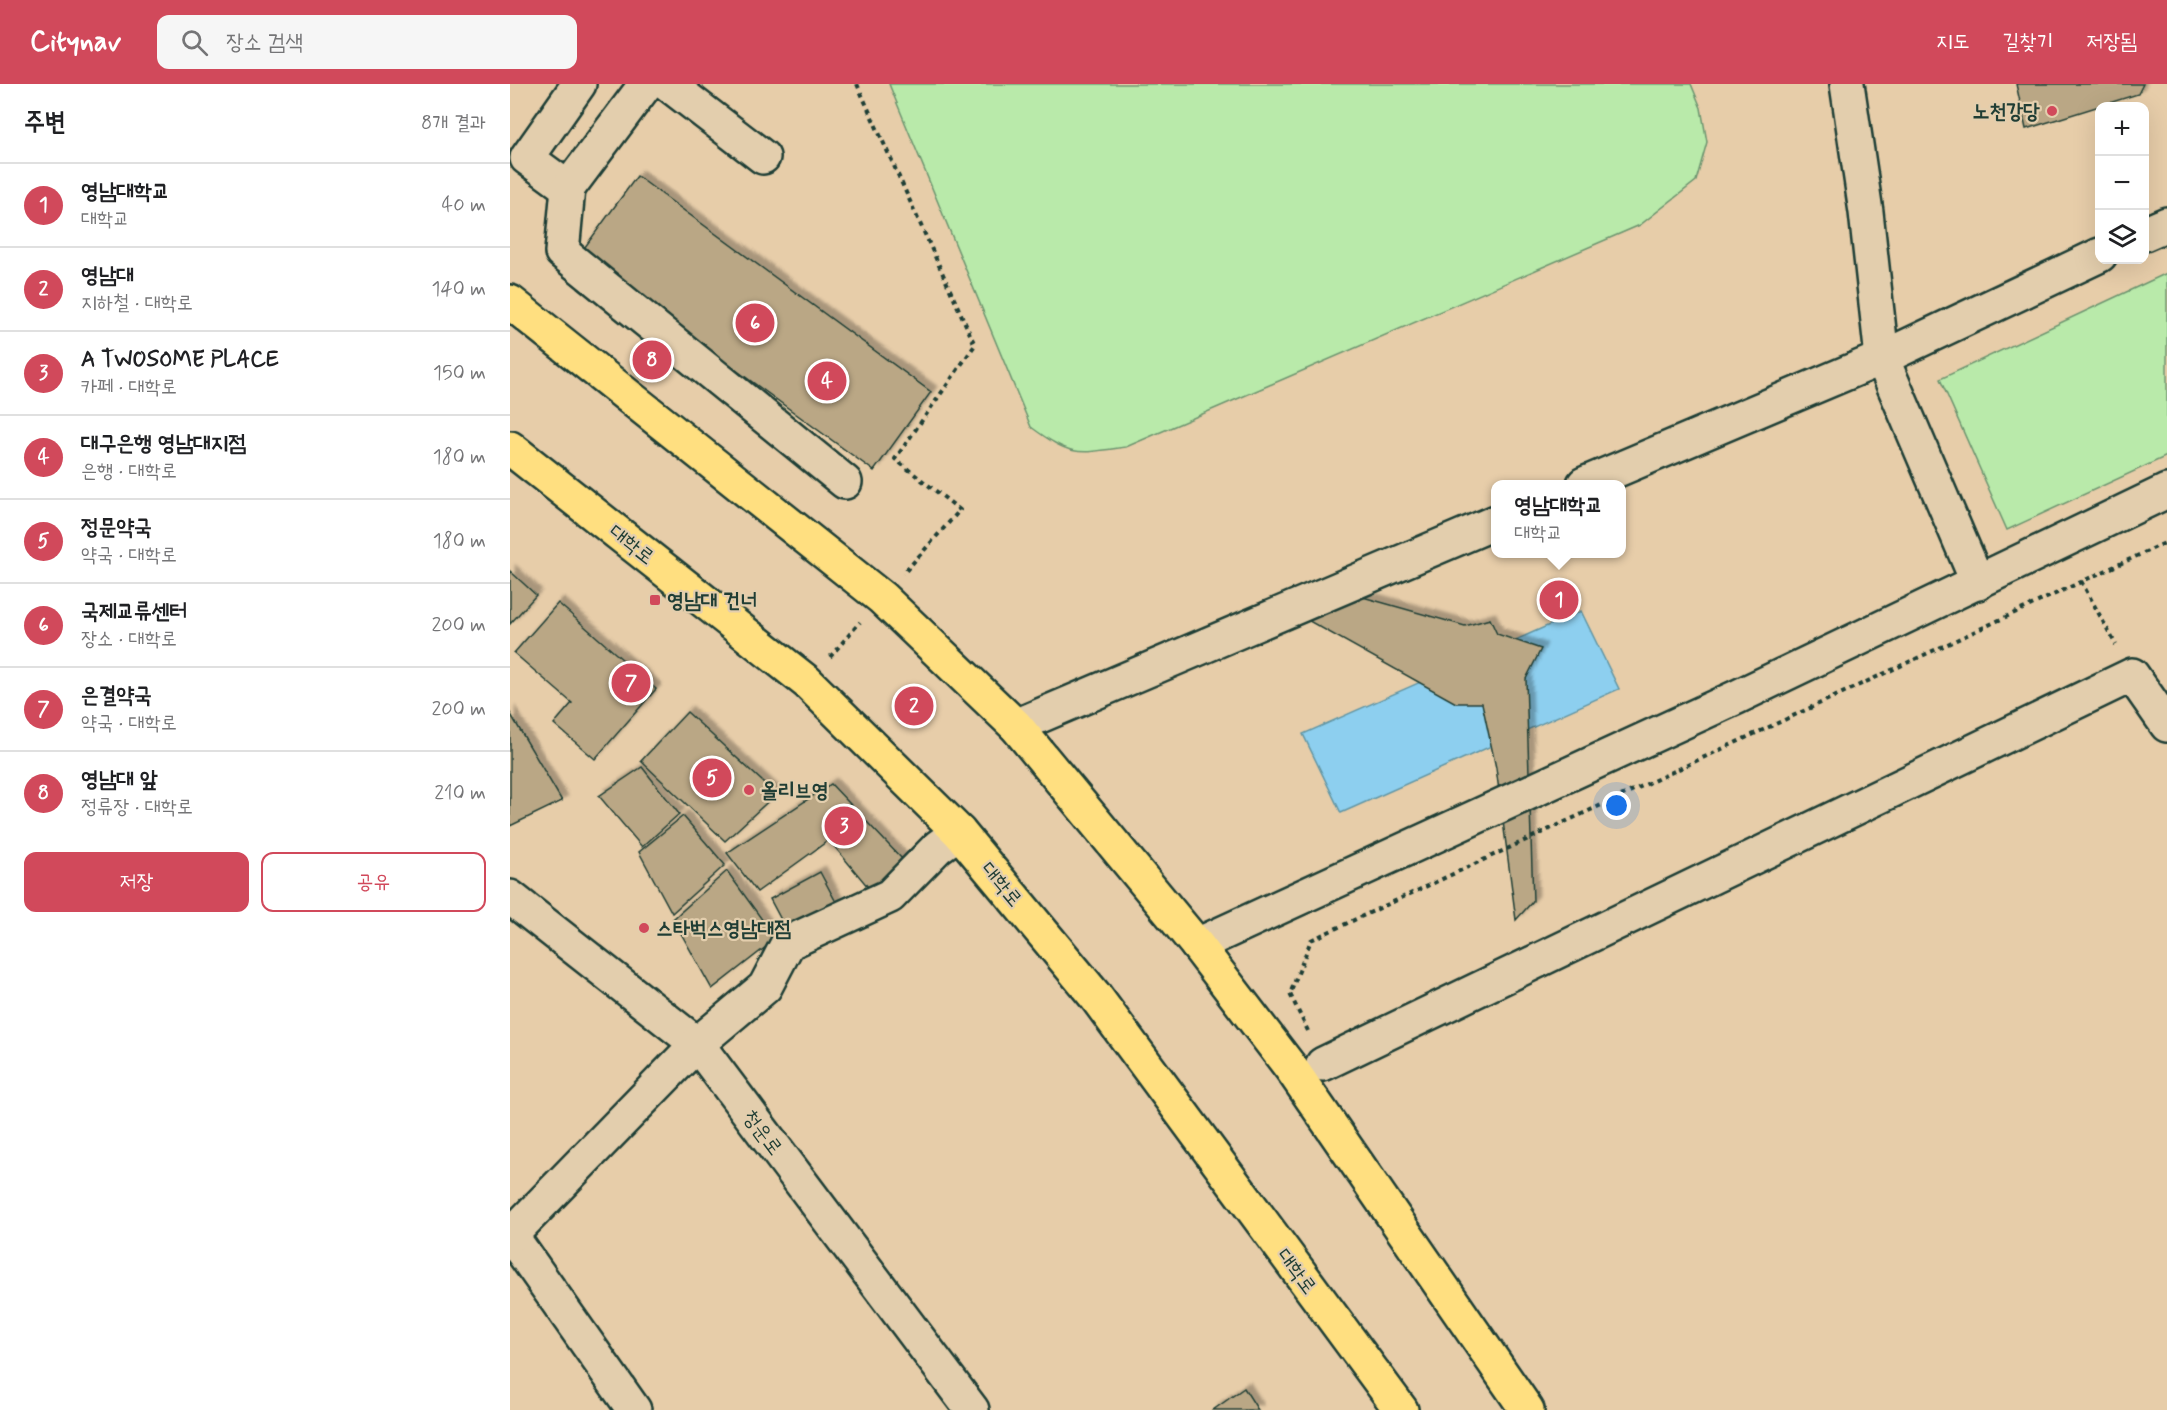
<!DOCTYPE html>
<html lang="ko">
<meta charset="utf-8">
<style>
:root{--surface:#fff;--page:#f6f6f6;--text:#202124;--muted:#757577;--line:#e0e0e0;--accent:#d1495b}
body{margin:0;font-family:Mynerve,"Poor Story",sans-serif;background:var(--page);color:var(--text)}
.controls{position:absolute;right:18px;top:18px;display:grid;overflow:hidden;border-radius:12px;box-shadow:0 6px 24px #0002}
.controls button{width:54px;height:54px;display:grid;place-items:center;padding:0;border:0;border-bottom:2px solid var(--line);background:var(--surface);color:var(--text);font:30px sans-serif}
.you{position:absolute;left:1107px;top:722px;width:21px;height:21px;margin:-15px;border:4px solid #fff;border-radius:50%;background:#1a73e8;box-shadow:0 0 0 9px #1a73e833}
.badge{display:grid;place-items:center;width:39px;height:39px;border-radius:50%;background:var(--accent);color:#fff;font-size:20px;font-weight:700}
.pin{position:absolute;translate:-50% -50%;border:3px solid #fff;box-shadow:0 2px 6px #0006}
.popup{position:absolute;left:981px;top:396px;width:135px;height:78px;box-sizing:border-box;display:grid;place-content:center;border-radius:12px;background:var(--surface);filter:drop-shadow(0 2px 4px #0005);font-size:20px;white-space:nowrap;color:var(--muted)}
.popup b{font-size:22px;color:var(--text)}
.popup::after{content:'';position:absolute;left:50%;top:100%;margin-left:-12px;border:12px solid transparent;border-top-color:var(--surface)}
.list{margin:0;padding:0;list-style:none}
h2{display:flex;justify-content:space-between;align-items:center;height:78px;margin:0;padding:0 24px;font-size:26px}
h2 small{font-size:20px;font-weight:400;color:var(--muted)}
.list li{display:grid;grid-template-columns:39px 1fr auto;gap:18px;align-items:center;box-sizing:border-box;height:84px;padding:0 24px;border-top:2px solid var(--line)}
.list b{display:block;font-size:22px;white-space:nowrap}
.list p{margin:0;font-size:20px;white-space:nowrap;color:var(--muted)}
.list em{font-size:20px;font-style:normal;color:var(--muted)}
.actions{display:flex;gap:12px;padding:18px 24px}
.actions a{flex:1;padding:14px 0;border:2px solid var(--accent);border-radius:12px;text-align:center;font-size:21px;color:var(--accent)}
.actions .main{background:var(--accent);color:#fff}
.icon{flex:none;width:33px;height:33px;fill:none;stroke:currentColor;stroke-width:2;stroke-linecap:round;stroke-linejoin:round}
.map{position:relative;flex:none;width:1657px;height:1326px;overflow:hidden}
header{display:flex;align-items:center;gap:36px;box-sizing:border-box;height:84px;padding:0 30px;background:var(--accent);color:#fff}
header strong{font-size:28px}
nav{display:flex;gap:33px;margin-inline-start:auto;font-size:21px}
.search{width:420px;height:54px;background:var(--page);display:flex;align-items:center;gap:15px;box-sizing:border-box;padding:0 21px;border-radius:12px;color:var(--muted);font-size:22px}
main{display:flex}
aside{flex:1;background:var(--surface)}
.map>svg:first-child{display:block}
.green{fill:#b9eaaa;stroke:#6c946f;stroke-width:1.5}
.water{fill:#8dcfef;stroke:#6195a4;stroke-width:1.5}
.building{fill:#baa785;stroke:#1f3d34;stroke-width:1.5;filter:url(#shadow)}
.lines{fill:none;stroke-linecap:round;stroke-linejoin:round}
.minor-casing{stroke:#1f3d34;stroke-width:38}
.major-casing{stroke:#1f3d34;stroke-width:38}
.path{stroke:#1f3d34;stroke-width:4;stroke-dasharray:4.5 4.5;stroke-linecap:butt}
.minor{stroke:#e3cead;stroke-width:33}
.major{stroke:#ffdf80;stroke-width:33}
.poi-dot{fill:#d1495b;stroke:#e3cead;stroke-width:2}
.labels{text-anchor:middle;stroke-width:4.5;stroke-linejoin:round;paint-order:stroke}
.poi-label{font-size:21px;font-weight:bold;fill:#1f3d34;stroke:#e3cead;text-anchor:start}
.street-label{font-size:21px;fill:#1f3d34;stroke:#e3cead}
</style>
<header>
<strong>Citynav</strong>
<div class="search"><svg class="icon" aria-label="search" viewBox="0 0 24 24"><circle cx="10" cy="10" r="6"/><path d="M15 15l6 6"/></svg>장소 검색</div>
<nav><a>지도</a><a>길찾기</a><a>저장됨</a></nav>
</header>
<main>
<aside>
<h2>주변<small>8개 결과</small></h2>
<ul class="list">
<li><span class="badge">1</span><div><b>영남대학교</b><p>대학교</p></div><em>40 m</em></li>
<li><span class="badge">2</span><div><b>영남대</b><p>지하철 · 대학로</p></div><em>140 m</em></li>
<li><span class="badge">3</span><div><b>A TWOSOME PLACE</b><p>카페 · 대학로</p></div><em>150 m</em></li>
<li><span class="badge">4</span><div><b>대구은행 영남대지점</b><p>은행 · 대학로</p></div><em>180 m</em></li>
<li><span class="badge">5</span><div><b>정문약국</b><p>약국 · 대학로</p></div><em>180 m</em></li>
<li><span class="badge">6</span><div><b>국제교류센터</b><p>장소 · 대학로</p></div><em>200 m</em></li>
<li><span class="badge">7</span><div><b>은결약국</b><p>약국 · 대학로</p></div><em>200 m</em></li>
<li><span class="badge">8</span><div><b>영남대 앞</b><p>정류장 · 대학로</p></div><em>210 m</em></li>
</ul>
<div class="actions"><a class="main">저장</a><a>공유</a></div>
</aside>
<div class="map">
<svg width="1657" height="1326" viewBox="0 0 1657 1326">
<defs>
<filter id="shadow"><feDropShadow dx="5.5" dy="-5.5" stdDeviation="1.5" flood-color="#0004"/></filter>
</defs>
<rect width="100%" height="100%" fill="#e7cda9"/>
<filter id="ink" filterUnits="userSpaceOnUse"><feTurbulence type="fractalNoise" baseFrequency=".0167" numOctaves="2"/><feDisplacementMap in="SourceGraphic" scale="12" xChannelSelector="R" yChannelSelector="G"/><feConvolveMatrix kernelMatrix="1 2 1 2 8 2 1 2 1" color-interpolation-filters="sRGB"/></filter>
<g filter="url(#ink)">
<g class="green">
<path d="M379 0H1181L1191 24 1197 58 1186 97 1130 141 616 363C566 370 562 373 521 343Z"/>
<path d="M1657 189V372L1497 446 1430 295Z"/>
</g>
<path class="water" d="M1071 527 1109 605 831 729 793 650Z"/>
<g class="building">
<path d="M1506 0H1633L1628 10 1516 45Z"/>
<path d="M127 92 421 308 364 387 69 171Z"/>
<path d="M0 487 26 511 0 540Z"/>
<path d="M814 502 955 542 980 535 987 550 1031 565 1016 595 1023 817 1006 836 986 684 972 619H946L765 518Z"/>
<path d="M48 519 146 605 85 675 44 640 62 619 4 569Z"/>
<path d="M177 628 266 710 215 757 131 677Z"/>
<path d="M0 629 52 717 0 742Z"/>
<path d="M132 683 169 730 132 763 89 712Z"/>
<path d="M321 700 394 777 363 809 319 756 247 808 217 769Z"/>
<path d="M173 732 215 781 162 829 129 768Z"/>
<path d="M217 787 266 855 202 905 163 835Z"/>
<path d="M310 788 327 820 277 847 260 815Z"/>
<path d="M734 1304 748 1326H703Z"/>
</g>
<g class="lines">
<g class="minor-casing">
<g id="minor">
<path d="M69 0 17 74 58 104 136 0"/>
<path d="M158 0 253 73"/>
<path d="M1337 0 1356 128 1372 274 1468 499"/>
<path d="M58 104 52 168 335 398"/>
<path d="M1634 150 1657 140"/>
<path d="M1074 400 1372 274 1590 171"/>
<path d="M506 642 986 438"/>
<path d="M0 813 187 960 462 1326"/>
<path d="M687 861 1227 613 1657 407"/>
<path d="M813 980 1622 591 1657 641"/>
<path d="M0 1150 124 1326"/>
<path d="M0 1152 187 960 255 903 278 859 380 812 428 763 449 748"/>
</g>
</g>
<g class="major-casing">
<g id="major">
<path d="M0 218 372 514 506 642 687 861 781 984 1017 1326"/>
<path d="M0 364 297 598 449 748 586 913 891 1326"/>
</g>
</g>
<g class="path">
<path d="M347 0 465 261 385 375 450 426 393 490"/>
<path d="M1571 497 1606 561"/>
<path d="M320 573 350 538"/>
<path d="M798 947 780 910 801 856 1657 458"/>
</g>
<use href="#minor" class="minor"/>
<use href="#major" class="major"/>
</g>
</g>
<g class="poi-dot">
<circle cx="1542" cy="27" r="6"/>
<rect x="139" y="510" width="12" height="12" rx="3"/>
<circle cx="239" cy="706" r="6"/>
<circle cx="134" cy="844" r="6"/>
</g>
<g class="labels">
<g class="poi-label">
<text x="1530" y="34" text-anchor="end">노천강당</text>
<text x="157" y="523">영남대 건너</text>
<text x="251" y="713">올리브영</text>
<text x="146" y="851">스타벅스영남대점</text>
</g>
<g class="street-label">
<text transform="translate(122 460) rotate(38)" y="7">대학로</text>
<text transform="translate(492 800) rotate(50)" y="7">대학로</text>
<text transform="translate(253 1048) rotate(53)" y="7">청운로</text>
<text transform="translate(787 1187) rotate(53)" y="7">대학로</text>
</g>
</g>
</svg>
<div class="controls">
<button>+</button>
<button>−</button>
<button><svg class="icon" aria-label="layers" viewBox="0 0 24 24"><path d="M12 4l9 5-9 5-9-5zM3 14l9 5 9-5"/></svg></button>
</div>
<div class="you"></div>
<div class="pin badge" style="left:1049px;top:516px">1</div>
<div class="popup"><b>영남대학교</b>대학교</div>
<div class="pin badge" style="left:404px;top:622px">2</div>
<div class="pin badge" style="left:334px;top:742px">3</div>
<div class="pin badge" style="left:317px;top:297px">4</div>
<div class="pin badge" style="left:202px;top:694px">5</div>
<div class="pin badge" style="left:245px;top:239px">6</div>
<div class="pin badge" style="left:121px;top:599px">7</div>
<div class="pin badge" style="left:142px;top:276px">8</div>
</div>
</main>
